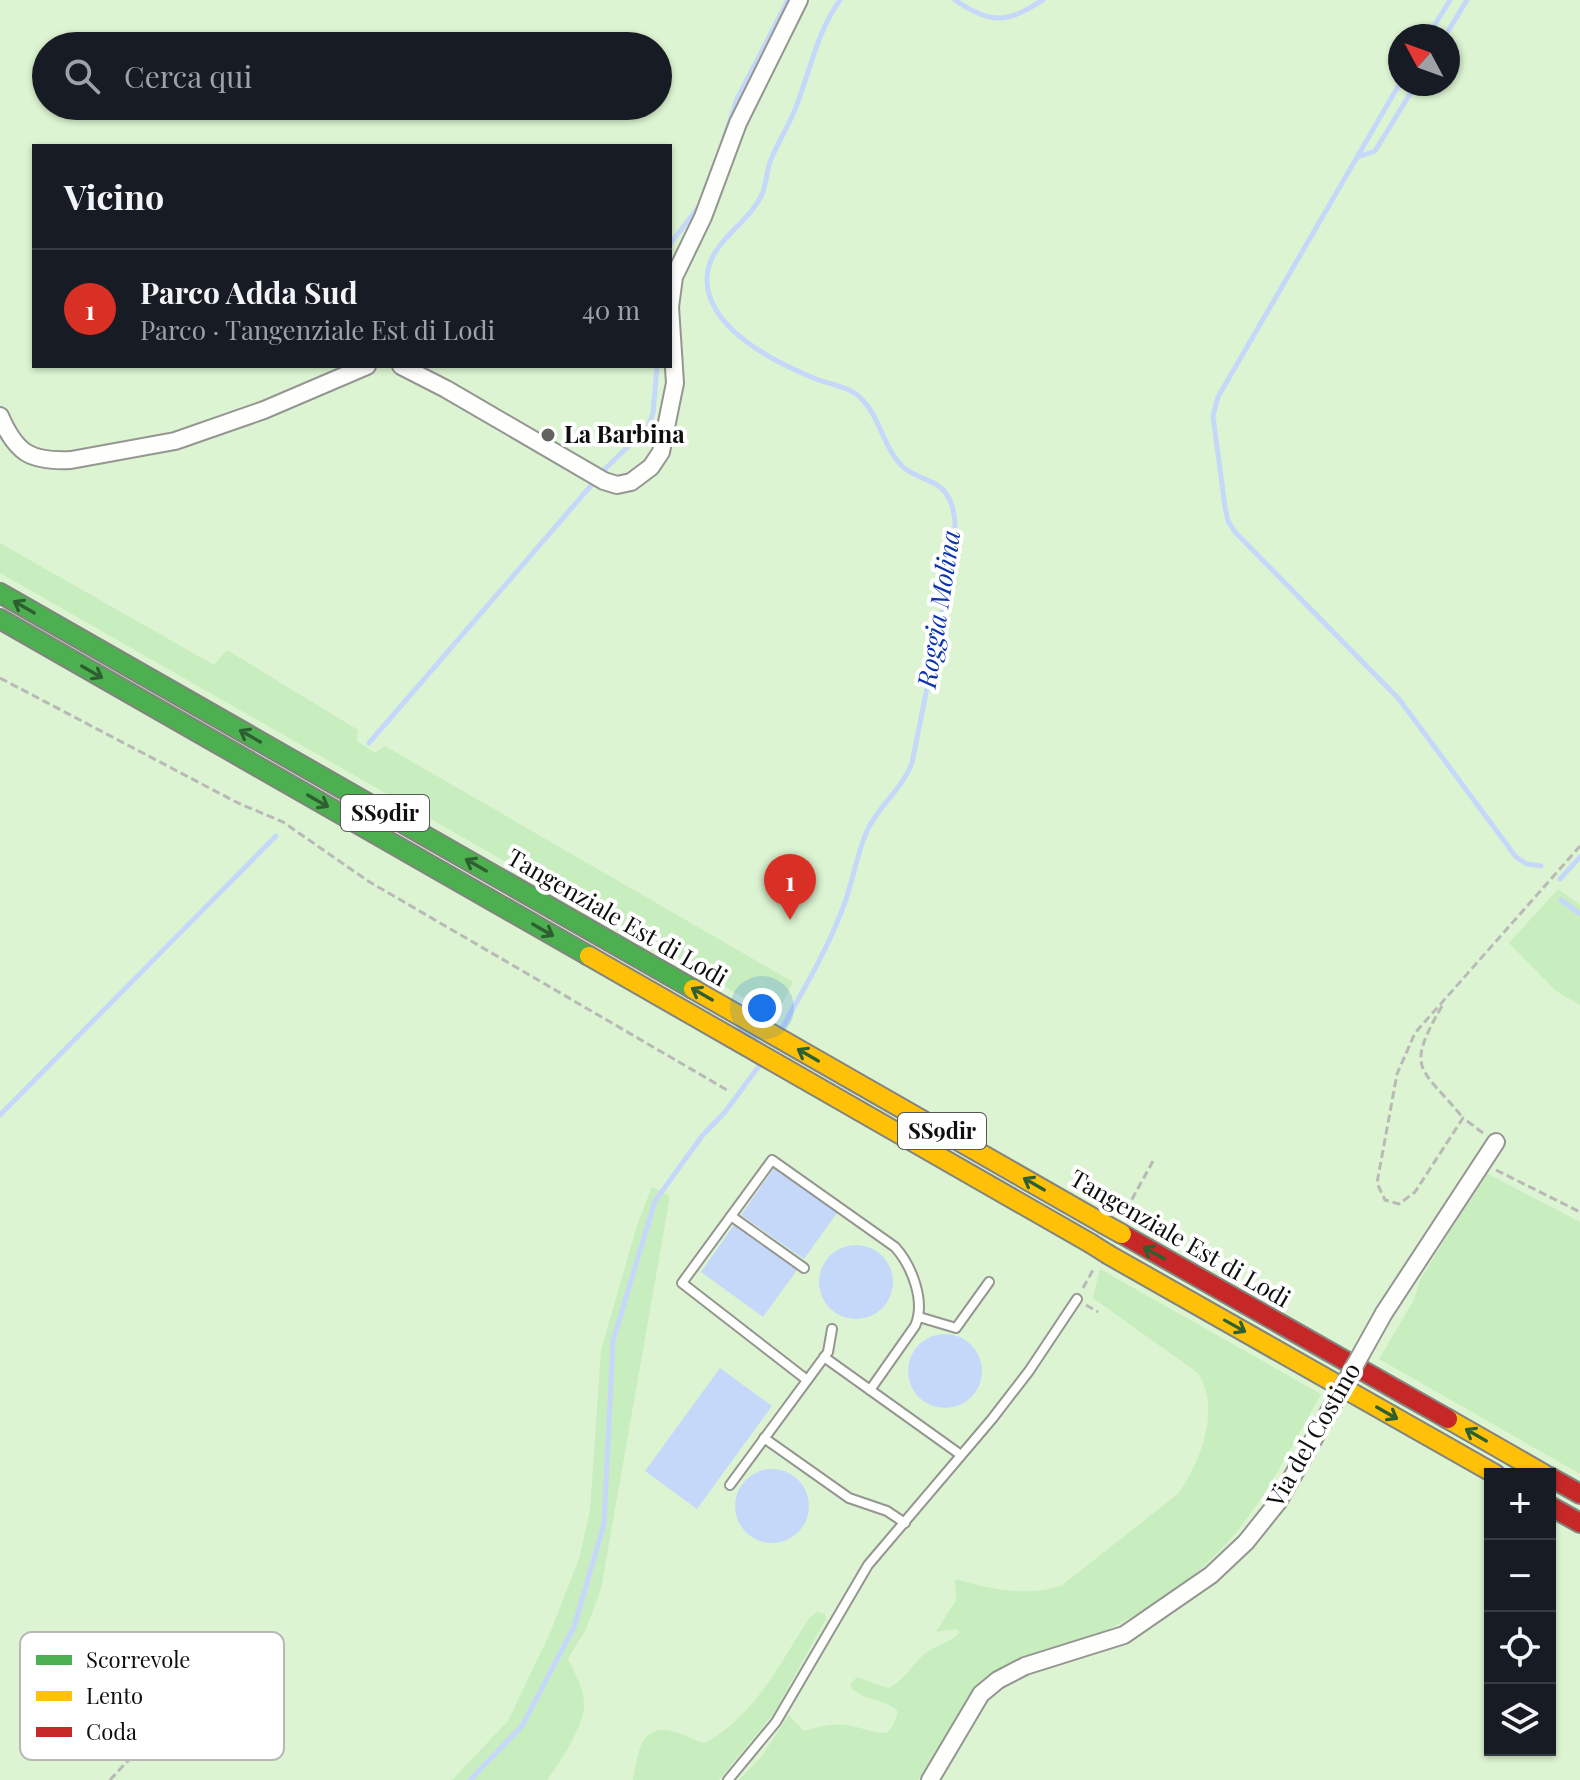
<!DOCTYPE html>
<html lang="it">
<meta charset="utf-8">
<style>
:root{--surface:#171b24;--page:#20242c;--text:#f1f3f6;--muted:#9ea1a6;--line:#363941;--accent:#d93025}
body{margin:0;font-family:"Playfair Display",serif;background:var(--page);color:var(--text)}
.controls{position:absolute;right:24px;bottom:24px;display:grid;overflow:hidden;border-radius:0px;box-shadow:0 2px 6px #0004}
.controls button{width:72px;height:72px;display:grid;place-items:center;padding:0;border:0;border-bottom:2px solid var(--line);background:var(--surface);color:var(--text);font:40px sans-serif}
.compass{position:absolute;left:1388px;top:24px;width:72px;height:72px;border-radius:50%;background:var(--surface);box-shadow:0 2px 6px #0004;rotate:311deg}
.you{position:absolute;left:762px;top:1008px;width:28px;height:28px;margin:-20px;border:6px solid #fff;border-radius:50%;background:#1a73e8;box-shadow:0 0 0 12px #1a73e833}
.badge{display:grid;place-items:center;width:52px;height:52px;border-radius:50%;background:var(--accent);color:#fff;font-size:26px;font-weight:700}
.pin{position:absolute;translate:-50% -66px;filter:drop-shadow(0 2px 4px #0008)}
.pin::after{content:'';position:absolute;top:42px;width:28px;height:24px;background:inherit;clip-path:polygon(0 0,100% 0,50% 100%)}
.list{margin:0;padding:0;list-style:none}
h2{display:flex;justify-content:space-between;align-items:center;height:104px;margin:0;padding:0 32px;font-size:34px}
h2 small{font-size:26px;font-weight:400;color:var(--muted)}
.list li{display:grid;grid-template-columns:52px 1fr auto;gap:24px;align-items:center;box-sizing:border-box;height:120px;padding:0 32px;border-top:2px solid var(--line)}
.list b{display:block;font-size:30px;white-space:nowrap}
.list p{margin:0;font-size:26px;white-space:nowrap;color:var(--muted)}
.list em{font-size:26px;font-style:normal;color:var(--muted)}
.icon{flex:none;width:44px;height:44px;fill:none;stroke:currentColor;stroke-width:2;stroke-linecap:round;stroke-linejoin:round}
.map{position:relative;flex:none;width:1580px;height:1780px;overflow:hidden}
.search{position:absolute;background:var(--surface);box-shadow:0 2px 6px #0004;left:32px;top:32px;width:640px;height:88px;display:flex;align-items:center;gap:20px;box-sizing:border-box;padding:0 28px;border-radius:44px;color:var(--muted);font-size:30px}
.panel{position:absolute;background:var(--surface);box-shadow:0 2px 6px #0004;left:32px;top:144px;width:640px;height:224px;border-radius:0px}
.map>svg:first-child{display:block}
.green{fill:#dcf4d2;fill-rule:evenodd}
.forest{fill:#c8edbf}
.water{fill:#c6d8fa}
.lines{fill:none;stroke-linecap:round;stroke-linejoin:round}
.stream{stroke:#c6d8fa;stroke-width:5}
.lane-casing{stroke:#959692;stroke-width:12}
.street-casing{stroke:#959692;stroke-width:20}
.fast-casing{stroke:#83837f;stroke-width:22}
.slow-casing{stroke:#83837f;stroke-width:22}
.jam-casing{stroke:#83837f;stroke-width:22}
.path{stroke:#b9b9b8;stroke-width:3;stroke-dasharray:8 4;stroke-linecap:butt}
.lane{stroke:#fefffd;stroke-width:8}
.street{stroke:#fefffd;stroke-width:16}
.fast{stroke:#4caf50;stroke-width:18}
.slow{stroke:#ffc107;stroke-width:18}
.jam{stroke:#c62828;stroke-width:18}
.street-bridge-casing{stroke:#959692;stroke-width:20;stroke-linecap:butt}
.slow-bridge-casing{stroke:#83837f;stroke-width:22;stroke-linecap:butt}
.street-bridge{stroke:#fefffd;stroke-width:16}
.slow-bridge{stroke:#ffc107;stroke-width:18}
.oneway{stroke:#2e5f30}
.poi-dot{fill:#62625f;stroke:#fff;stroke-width:3}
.labels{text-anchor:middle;stroke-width:8;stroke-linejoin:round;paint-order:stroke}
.shield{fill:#fff;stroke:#575757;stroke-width:2}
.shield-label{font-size:22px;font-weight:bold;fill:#0f0f0f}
.poi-label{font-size:24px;font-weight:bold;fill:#0f0f0f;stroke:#fff;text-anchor:start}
.street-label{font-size:24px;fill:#0f0f0f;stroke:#fff}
.water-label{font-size:26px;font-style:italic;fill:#0c36ae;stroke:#fff}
.key{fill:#fff;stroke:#b7b7b7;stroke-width:2}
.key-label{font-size:22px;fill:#0f0f0f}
</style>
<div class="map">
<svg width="1580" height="1780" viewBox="0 0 1580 1780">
<rect width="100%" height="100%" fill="#fbfcf4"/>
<path class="green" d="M0 0H1580V1780H0ZM1400 36H1448V84H1400ZM46 46H658V106H46ZM34 146H670V366H34ZM1490 1474H1550V1750H1490Z"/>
<g class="forest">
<path d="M0 543 214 665 227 650 358 730 357 741 375 753 385 746 793 982 776 1016 0 573Z"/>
<path d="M1558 889 1580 905V1005L1556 991 1509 943Z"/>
<path d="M1486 1173 1580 1222V1474L1379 1359 1414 1300 1420 1280Z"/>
<path d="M652 1187 670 1196 601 1589 586 1629 568 1659C575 1673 585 1691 584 1707 582 1729 560 1763 547 1780H452L508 1721 550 1633 579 1559 590 1511 601 1350 638 1222Z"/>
<path d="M1100 1269 1321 1394C1295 1440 1271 1489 1238 1530 1174 1611 1070 1647 979 1687 957 1715 945 1756 918 1780H739L761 1757 789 1715 804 1731C818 1727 831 1723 845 1725 859 1726 871 1733 886 1733L893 1726 898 1712C887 1698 865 1702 851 1688V1683L857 1677 888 1688C906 1680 912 1663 926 1653 937 1645 951 1642 960 1632L957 1629 936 1632 956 1600 955 1579C991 1589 1025 1597 1061 1586L1179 1493C1201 1460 1221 1410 1198 1373L1093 1298Z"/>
<path d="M817 1612 825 1614 826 1619 774 1713 719 1780H633C639 1750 640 1719 681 1734 690 1737 696 1741 705 1743 755 1715 780 1664 809 1618Z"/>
</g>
<g class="water">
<path d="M774 1168 837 1213 804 1259 741 1215Z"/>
<path d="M734 1225 797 1270 763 1317 701 1272Z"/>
<circle cx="856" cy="1282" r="37"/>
<circle cx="945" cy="1371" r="37"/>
<path d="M720 1368 772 1406 697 1509 645 1471Z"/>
<circle cx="772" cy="1506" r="37"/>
</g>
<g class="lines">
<g class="stream">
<path d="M955 0C991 25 1007 23 1043 0"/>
<path d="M1428 36 1450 0"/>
<path d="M1445 36 1467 0"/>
<path d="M1400 83 1218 397 1213 416 1225 507 1228 521 1235 532 1399 699 1516 857 1527 864 1541 866"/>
<path d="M724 138 737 99 788 0"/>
<path d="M1358 157 1375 151 1416 84"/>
<path d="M670 244 701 204"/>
<path d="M369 743 607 467 648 427 653 413 657 366"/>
<path d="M1560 879 1580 857"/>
<path d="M1561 900 1580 914"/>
<path d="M781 1030C803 991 826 952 842 910 853 884 856 854 868 829 880 804 903 788 912 763L955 548C955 531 957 510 947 495 937 479 915 479 902 466 882 446 879 411 856 394 845 386 829 384 816 379 776 363 705 328 707 277 709 241 750 224 763 192 766 182 767 172 770 162 777 143 789 126 796 107 810 71 817 32 840 0"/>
<path d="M0 1115 276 836"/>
<path d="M470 1780 522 1726 574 1627 604 1524 613 1341 655 1201 702 1136 725 1112 759 1066"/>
</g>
<g class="lane-casing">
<g id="lane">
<path d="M731 1216 804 1268"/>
<path d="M919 1317 956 1328 989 1282"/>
<path d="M824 1357 961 1455"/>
<path d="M807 1380 682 1283 772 1160 895 1247C912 1266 926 1302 915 1326L870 1390"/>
<path d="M764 1438 849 1498 887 1511 905 1523"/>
<path d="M730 1485 828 1352 832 1329"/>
<path d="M728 1780 776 1722 868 1565 992 1419 1029 1371 1077 1299"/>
</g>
</g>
<g class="street-casing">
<g id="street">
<path d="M401 366 446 389 604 481 617 485 631 482 651 467 661 452 675 383 670 307 674 277 703 217 738 123 799 0"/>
<path d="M0 416C16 453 30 462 71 460L175 441 264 410 367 366"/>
<path d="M1384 1313 1496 1142"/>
<path d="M930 1780 981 1694 998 1680 1025 1666 1124 1635 1211 1575 1246 1542 1278 1502 1307 1451"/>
</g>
</g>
<g class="fast-casing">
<g id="fast">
<path d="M0 593 693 989"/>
<path d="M0 619 589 956"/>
</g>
</g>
<g class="slow-casing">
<g id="slow">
<path d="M589 956 1090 1243"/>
<path d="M693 989 1102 1223"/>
<path d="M1109 1255 1495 1474"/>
<path d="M1448 1419 1544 1474"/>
</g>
</g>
<g class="jam-casing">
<g id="jam">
<path d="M1122 1234 1448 1419"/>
<path d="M1550 1477 1580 1494"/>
<path d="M1550 1506 1580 1523"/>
</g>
</g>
<g class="path">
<path d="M0 678 238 803 283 822 368 881 727 1090"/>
<path d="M1442 1006C1404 1072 1421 1066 1463 1118"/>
<path d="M1483 1133 1463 1118 1415 1192 1399 1204 1385 1200 1377 1183 1397 1074 1415 1033 1580 846"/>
<path d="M1496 1170 1580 1212"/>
<path d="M1126 1210 1153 1161"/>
<path d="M1083 1288 1093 1270"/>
<path d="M1086 1305 1098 1312"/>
<path d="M110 1780 147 1740 151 1731 148 1723 137 1713"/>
</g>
<use href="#lane" class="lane"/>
<use href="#street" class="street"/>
<use href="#fast" class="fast"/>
<use href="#slow" class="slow"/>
<use href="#jam" class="jam"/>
<g class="street-bridge-casing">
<path id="street-bridge" d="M1307 1451 1384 1313"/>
</g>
<g class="slow-bridge-casing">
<g id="slow-bridge">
<path d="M1102 1223 1122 1234"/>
<path d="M1090 1243 1109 1255"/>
</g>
</g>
<use href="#street-bridge" class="street-bridge"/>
<use href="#slow-bridge" class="slow-bridge"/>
</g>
<defs><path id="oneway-shaft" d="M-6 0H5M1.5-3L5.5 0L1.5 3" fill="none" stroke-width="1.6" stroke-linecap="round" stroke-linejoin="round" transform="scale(2)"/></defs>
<g class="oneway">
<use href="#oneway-shaft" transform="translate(24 607) rotate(-150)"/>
<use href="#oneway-shaft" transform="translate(92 672) rotate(30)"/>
<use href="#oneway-shaft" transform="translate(250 736) rotate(-150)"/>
<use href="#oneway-shaft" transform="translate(318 801) rotate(30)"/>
<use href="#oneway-shaft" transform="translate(476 865) rotate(-150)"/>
<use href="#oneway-shaft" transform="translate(543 930) rotate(30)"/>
<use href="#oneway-shaft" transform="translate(702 994) rotate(-150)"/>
<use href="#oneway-shaft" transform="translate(808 1055) rotate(-150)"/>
<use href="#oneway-shaft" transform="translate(1034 1184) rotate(-150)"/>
<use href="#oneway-shaft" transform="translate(1154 1253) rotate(-150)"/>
<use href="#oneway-shaft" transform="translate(1235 1326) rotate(29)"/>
<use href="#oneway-shaft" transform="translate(1387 1413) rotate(30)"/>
<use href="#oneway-shaft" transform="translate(1476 1435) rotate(-150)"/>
</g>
<circle class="poi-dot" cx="548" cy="435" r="8"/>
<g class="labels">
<g class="shield">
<rect x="341" y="795" width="88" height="36" rx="6"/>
<rect x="898" y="1113" width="88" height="36" rx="6"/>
</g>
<g class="shield-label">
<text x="385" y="821">SS9dir</text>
<text x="942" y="1139">SS9dir</text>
</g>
<g class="poi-label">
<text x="564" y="443">La Barbina</text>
</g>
<g class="street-label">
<text transform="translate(617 918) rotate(30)" y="8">Tangenziale Est di Lodi</text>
<text transform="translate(1180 1239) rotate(30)" y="8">Tangenziale Est di Lodi</text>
<text transform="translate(1314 1435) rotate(-60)" y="8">Via del Costino</text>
</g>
<g class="water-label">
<text transform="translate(939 609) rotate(-81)" y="9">Roggia Molina</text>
</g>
</g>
<rect x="20" y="1632" width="264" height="128" rx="12" class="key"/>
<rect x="36" y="1655" width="36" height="10" fill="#4caf50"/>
<rect x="36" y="1691" width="36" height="10" fill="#ffc107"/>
<rect x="36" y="1727" width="36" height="10" fill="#c62828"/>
<g class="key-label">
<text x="86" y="1668">Scorrevole</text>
<text x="86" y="1704">Lento</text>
<text x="86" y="1740">Coda</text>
</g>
</svg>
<div class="controls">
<button>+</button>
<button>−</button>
<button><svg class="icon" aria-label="locate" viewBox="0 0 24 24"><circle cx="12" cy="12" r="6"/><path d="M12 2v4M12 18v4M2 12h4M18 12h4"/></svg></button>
<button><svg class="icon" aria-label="layers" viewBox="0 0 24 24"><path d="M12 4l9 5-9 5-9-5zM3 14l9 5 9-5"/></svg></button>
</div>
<svg class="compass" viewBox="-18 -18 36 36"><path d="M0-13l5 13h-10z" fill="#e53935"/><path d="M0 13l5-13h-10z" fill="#9ea1a6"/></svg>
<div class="you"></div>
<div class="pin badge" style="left:790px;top:920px">1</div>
<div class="search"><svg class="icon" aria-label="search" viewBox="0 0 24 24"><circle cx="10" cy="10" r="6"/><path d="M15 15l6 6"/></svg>Cerca qui</div>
<section class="panel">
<h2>Vicino<small></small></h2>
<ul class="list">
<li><span class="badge">1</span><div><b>Parco Adda Sud</b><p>Parco · Tangenziale Est di Lodi</p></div><em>40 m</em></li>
</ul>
</section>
</div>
